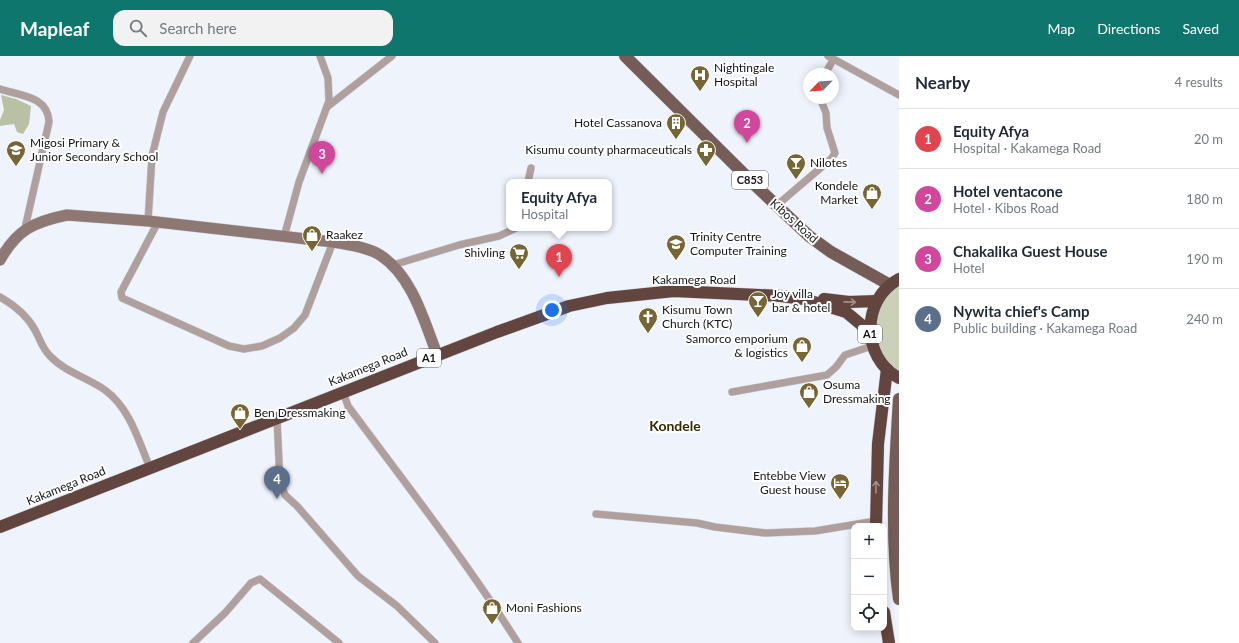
<!DOCTYPE html>
<meta charset="utf-8">
<style>
:root{--surface:#fff;--page:#f2f2f3;--text:#1f2937;--muted:#747a83;--line:#e0e1e3;--accent:#0f766e}
body{margin:0;font-family:Lato,sans-serif;background:var(--page);color:var(--text)}
.controls{position:absolute;right:12px;bottom:12px;display:grid;overflow:hidden;border-radius:8px;box-shadow:0 2px 10px #0003}
.controls button{width:36px;height:36px;display:grid;place-items:center;padding:0;border:0;border-bottom:1px solid var(--line);background:var(--surface);color:var(--text);font:20px sans-serif}
.compass{position:absolute;left:803px;top:12px;width:36px;height:36px;border-radius:50%;background:var(--surface);box-shadow:0 2px 10px #0003;rotate:245deg}
.you{position:absolute;left:552px;top:254px;width:14px;height:14px;margin:-10px;border:3px solid #fff;border-radius:50%;background:#1a73e8;box-shadow:0 0 0 6px #1a73e833}
.badge{display:grid;place-items:center;width:26px;height:26px;border-radius:50%;background:var(--accent);color:#fff;font-size:13px;font-weight:700}
.pin{position:absolute;translate:-50% -33px;filter:drop-shadow(0 1px 2px #0008)}
.pin::after{content:'';position:absolute;top:21px;width:14px;height:12px;background:inherit;clip-path:polygon(0 0,100% 0,50% 100%)}
.popup{position:absolute;left:506px;top:123px;width:106px;height:52px;box-sizing:border-box;display:grid;place-content:center;border-radius:8px;background:var(--surface);filter:drop-shadow(0 1px 3px #0005);font-size:13px;white-space:nowrap;color:var(--muted)}
.popup b{font-size:15px;color:var(--text)}
.popup::after{content:'';position:absolute;left:50%;top:100%;margin-left:-8px;border:8px solid transparent;border-top-color:var(--surface)}
.list{margin:0;padding:0;list-style:none}
h2{display:flex;justify-content:space-between;align-items:center;height:52px;margin:0;padding:0 16px;font-size:17px}
h2 small{font-size:13px;font-weight:400;color:var(--muted)}
.list li{display:grid;grid-template-columns:26px 1fr auto;gap:12px;align-items:center;box-sizing:border-box;height:60px;padding:0 16px;border-top:1px solid var(--line)}
.list b{display:block;font-size:15px;white-space:nowrap}
.list p{margin:0;font-size:13px;white-space:nowrap;color:var(--muted)}
.list em{font-size:13px;font-style:normal;color:var(--muted)}
.icon{flex:none;width:22px;height:22px;fill:none;stroke:currentColor;stroke-width:2;stroke-linecap:round;stroke-linejoin:round}
.map{position:relative;flex:none;width:899px;height:587px;overflow:hidden}
header{display:flex;align-items:center;gap:24px;box-sizing:border-box;height:56px;padding:0 20px;background:var(--accent);color:#fff}
header strong{font-size:19px}
nav{display:flex;gap:22px;margin-inline-start:auto;font-size:14px}
.search{width:280px;height:36px;background:var(--page);display:flex;align-items:center;gap:10px;box-sizing:border-box;padding:0 14px;border-radius:12px;color:var(--muted);font-size:15px}
main{display:flex}
aside{flex:1;background:var(--surface)}
.map>svg:first-child{display:block}
.green{fill:#cbd1b8}
.forest{fill:#bac0a3}
.lines{fill:none;stroke-linecap:round;stroke-linejoin:round}
.street-casing{stroke:#cbcfd8;stroke-width:8}
.secondary-casing{stroke:#cbcfd8;stroke-width:12}
.primary-casing{stroke:#cbcfd8;stroke-width:13}
.highway-casing{stroke:#cbcfd8;stroke-width:13}
.street{stroke:#afa09d;stroke-width:7}
.secondary{stroke:#8e7873;stroke-width:11}
.primary{stroke:#755c57;stroke-width:12}
.highway{stroke:#61453e;stroke-width:12}
.oneway{stroke:#a08f8b}
.labels{text-anchor:middle;stroke-width:4;stroke-linejoin:round;paint-order:stroke}
.shield{fill:#fff;stroke:#5a5b5d;stroke-width:1}
.shield-label{font-size:11px;font-weight:bold;fill:#141518}
.poi-label{font-size:12px;fill:#141518;stroke:#fff;text-anchor:start}
.street-label{font-size:12px;fill:#141518;stroke:#fff}
.quarter-label{font-size:14px;font-weight:bold;fill:#342900;stroke:#fff}
</style>
<header>
<strong>Mapleaf</strong>
<div class="search"><svg class="icon" aria-label="search" viewBox="0 0 24 24"><circle cx="10" cy="10" r="6"/><path d="M15 15l6 6"/></svg>Search here</div>
<nav><a>Map</a><a>Directions</a><a>Saved</a></nav>
</header>
<main>
<div class="map">
<svg width="899" height="587" viewBox="0 0 899 587">
<rect width="100%" height="100%" fill="#eef3fc"/>
<path class="green" d="M899 227V317L885 305 875 284 878 253 887 235Z"/>
<path class="forest" d="M1 39 16 43 31 50 29 68 23 78 17 76 14 68 0 70V64L4 54Z"/>
<g class="lines">
<g class="street-casing">
<g id="street">
<path d="M828 0 899 39"/>
<path d="M825 18 833 4"/>
<path d="M0 33C21 40 48 40 49 66L25 172"/>
<path d="M327 51 392 0"/>
<path d="M528 126 531 112"/>
<path d="M776 150 831 103 835 97 827 72 826 57 820 42"/>
<path d="M148 165 152 100 163 56 190 0"/>
<path d="M158 166 121 236 122 242 229 290 244 293 262 290 280 282 294 272 305 259 333 186"/>
<path d="M284 181 299 126 329 45 328 22 320 0"/>
<path d="M393 209 459 189 499 180 516 172"/>
<path d="M0 241C14 249 27 259 35 274 40 283 42 292 50 300 65 316 88 322 105 334 129 352 137 380 148 407"/>
<path d="M343 336 348 350C406 428 466 505 518 587"/>
<path d="M732 336 827 319 836 311 845 299 872 290"/>
<path d="M277 363 280 426 285 439 297 450 358 520 397 550 435 587"/>
<path d="M596 458 697 467 715 471 765 477 815 475 876 465"/>
<path d="M193 587 225 557 251 527 260 523 339 587"/>
</g>
</g>
<g class="secondary-casing">
<path id="secondary" d="M0 204C17 174 33 166 67 159L148 165 333 186C349 189 367 191 380 199 411 219 423 261 435 293"/>
</g>
<g class="primary-casing">
<g id="primary">
<path d="M625 0 756 130 809 180 831 196 890 229"/>
<path d="M899 343C895 410 890 477 899 543"/>
</g>
</g>
<g class="highway-casing">
<g id="highway">
<path d="M899 223C861 243 861 302 899 322"/>
<path d="M824 243 849 246 877 245"/>
<path d="M876 470 878 388 887 313"/>
<path d="M0 471 497 276 569 250 607 242 674 235 781 240 804 243 846 256 870 276"/>
<path d="M884 556 889 587"/>
</g>
</g>
<use href="#street" class="street"/>
<use href="#secondary" class="secondary"/>
<use href="#primary" class="primary"/>
<use href="#highway" class="highway"/>
</g>
<defs><path id="oneway-shaft" d="M-6 0H5M1.5-3L5.5 0L1.5 3" fill="none" stroke-width="1.6" stroke-linecap="round" stroke-linejoin="round"/></defs>
<g class="oneway">
<use href="#oneway-shaft" transform="translate(850 246) rotate(1)"/>
<use href="#oneway-shaft" transform="translate(876 431) rotate(-89)"/>
</g>
<defs>
<g id="hospital-pin" transform="scale(1)"><path d="M0 17L-7.5 6A9.5 9.5 0 1 1 7.5 6Z" fill="#756633" stroke="#fff"/><path d="M-5-5h3v3.5h4V-5h3V5h-3V1.5h-4V5h-3Z" fill="#fff"/></g>
<g id="building-pin" transform="scale(1)"><path d="M0 17L-7.5 6A9.5 9.5 0 1 1 7.5 6Z" fill="#756633" stroke="#fff"/><path d="M-4-6H4V6H1V3H-1V6H-4ZM-2.5-4.3h1.7v1.8h-1.7ZM.8-4.3h1.7v1.8H.8ZM-2.5-1h1.7V.8h-1.7ZM.8-1h1.7V.8H.8Z" fill="#fff"/></g>
<g id="school-pin" transform="scale(1)"><path d="M0 17L-7.5 6A9.5 9.5 0 1 1 7.5 6Z" fill="#756633" stroke="#fff"/><path d="M0-5L7-2L0 1L-7-2ZM-4 1L0 2.5L4 1V4Q0 6-4 4Z" fill="#fff"/></g>
<g id="pharmacy-pin" transform="scale(1)"><path d="M0 17L-7.5 6A9.5 9.5 0 1 1 7.5 6Z" fill="#756633" stroke="#fff"/><path d="M-2-6h4v4h4v4h-4v4h-4v-4h-4v-4h4Z" fill="#fff"/></g>
<g id="bar-pin" transform="scale(1)"><path d="M0 17L-7.5 6A9.5 9.5 0 1 1 7.5 6Z" fill="#756633" stroke="#fff"/><path d="M-6-5H6L.8 .8V4.5H3.5V6h-7V4.5H-.8V.8Z" fill="#fff"/></g>
<g id="shop-pin" transform="scale(1)"><path d="M0 17L-7.5 6A9.5 9.5 0 1 1 7.5 6Z" fill="#756633" stroke="#fff"/><path d="M-5-2.5h2.3a2.7 3.5 0 0 1 5.4 0H5L5.5 6h-11ZM-1.5-2.5h3a1.5 2.3 0 0 0-3 0Z" fill="#fff"/></g>
<g id="supermarket-pin" transform="scale(1)"><path d="M0 17L-7.5 6A9.5 9.5 0 1 1 7.5 6Z" fill="#756633" stroke="#fff"/><path d="M-6-5.5h2.5l.6 2H6L4.5 2H-2.5L-4.4-4H-6ZM-1.5 3.2a1.3 1.3 0 1 0 .1 0ZM3 3.2a1.3 1.3 0 1 0 .1 0Z" fill="#fff"/></g>
<g id="church-pin" transform="scale(1)"><path d="M0 17L-7.5 6A9.5 9.5 0 1 1 7.5 6Z" fill="#756633" stroke="#fff"/><path d="M-1.2-6h2.4v3.5h3.3v2.4h-3.3V6h-2.4V-.1h-3.3v-2.4h3.3Z" fill="#fff"/></g>
<g id="hotel-pin" transform="scale(1)"><path d="M0 17L-7.5 6A9.5 9.5 0 1 1 7.5 6Z" fill="#756633" stroke="#fff"/><path d="M-6-4.5h1.5V1H6V5H4.5V3h-9V5H-6ZM-4 0a1.8 1.8 0 1 1 3.6 0ZM.5 0V-2.5h3Q6-2.5 6 0Z" fill="#fff"/></g>
</defs>
<g fill-rule="evenodd">
<use href="#hospital-pin" x="700" y="19"/>
<use href="#building-pin" x="676" y="67"/>
<use href="#school-pin" x="16" y="94"/>
<use href="#pharmacy-pin" x="706" y="94"/>
<use href="#bar-pin" x="796" y="107"/>
<use href="#shop-pin" x="872" y="137"/>
<use href="#shop-pin" x="312" y="179"/>
<use href="#school-pin" x="676" y="188"/>
<use href="#supermarket-pin" x="519" y="197"/>
<use href="#bar-pin" x="758" y="245"/>
<use href="#church-pin" x="648" y="261"/>
<use href="#shop-pin" x="802" y="290"/>
<use href="#shop-pin" x="809" y="336"/>
<use href="#shop-pin" x="240" y="357"/>
<use href="#hotel-pin" x="840" y="427"/>
<use href="#shop-pin" x="492" y="552"/>
</g>
<g class="labels">
<g class="shield">
<rect x="732" y="115" width="36" height="18" rx="3"/>
<rect x="858" y="269" width="24" height="18" rx="3"/>
<rect x="417" y="293" width="24" height="18" rx="3"/>
</g>
<g class="shield-label">
<text x="750" y="128">C853</text>
<text x="870" y="282">A1</text>
<text x="429" y="306">A1</text>
</g>
<g class="poi-label">
<text x="714" y="16">Nightingale<tspan x="714" dy="14">Hospital</tspan></text>
<text x="662" y="71" text-anchor="end">Hotel Cassanova</text>
<text x="30" y="91">Migosi Primary &amp;<tspan x="30" dy="14">Junior Secondary School</tspan></text>
<text x="692" y="98" text-anchor="end">Kisumu county pharmaceuticals</text>
<text x="810" y="111">Nilotes</text>
<text x="858" y="134" text-anchor="end">Kondele<tspan x="858" dy="14">Market</tspan></text>
<text x="326" y="183">Raakez</text>
<text x="690" y="185">Trinity Centre<tspan x="690" dy="14">Computer Training</tspan></text>
<text x="505" y="201" text-anchor="end">Shivling</text>
<text x="772" y="242">Joy villa<tspan x="772" dy="14">bar &amp; hotel</tspan></text>
<text x="662" y="258">Kisumu Town<tspan x="662" dy="14">Church (KTC)</tspan></text>
<text x="788" y="287" text-anchor="end">Samorco emporium<tspan x="788" dy="14">&amp; logistics</tspan></text>
<text x="823" y="333">Osuma<tspan x="823" dy="14">Dressmaking</tspan></text>
<text x="254" y="361">Ben Dressmaking</text>
<text x="826" y="424" text-anchor="end">Entebbe View<tspan x="826" dy="14">Guest house</tspan></text>
<text x="506" y="556">Moni Fashions</text>
</g>
<g class="street-label">
<text transform="translate(794 165) rotate(42)" y="4">Kibos Road</text>
<text x="694" y="228">Kakamega Road</text>
<text transform="translate(368 311) rotate(-22)" y="4">Kakamega Road</text>
<text transform="translate(66 430) rotate(-22)" y="4">Kakamega Road</text>
</g>
<g class="quarter-label">
<text x="675" y="375">Kondele</text>
</g>
</g>
</svg>
<div class="controls">
<button>+</button>
<button>−</button>
<button><svg class="icon" aria-label="locate" viewBox="0 0 24 24"><circle cx="12" cy="12" r="6"/><path d="M12 2v4M12 18v4M2 12h4M18 12h4"/></svg></button>
</div>
<svg class="compass" viewBox="-18 -18 36 36"><path d="M0-13l5 13h-10z" fill="#e53935"/><path d="M0 13l5-13h-10z" fill="#747a83"/></svg>
<div class="you"></div>
<div class="pin badge" style="left:559px;top:221px;background:#e0444e">1</div>
<div class="popup"><b>Equity Afya</b>Hospital</div>
<div class="pin badge" style="left:747px;top:87px;background:#d1479c">2</div>
<div class="pin badge" style="left:322px;top:118px;background:#d1479c">3</div>
<div class="pin badge" style="left:277px;top:443px;background:#5c6f8a">4</div>
</div>
<aside>
<h2>Nearby<small>4 results</small></h2>
<ul class="list">
<li><span class="badge" style="background:#e0444e">1</span><div><b>Equity Afya</b><p>Hospital · Kakamega Road</p></div><em>20 m</em></li>
<li><span class="badge" style="background:#d1479c">2</span><div><b>Hotel ventacone</b><p>Hotel · Kibos Road</p></div><em>180 m</em></li>
<li><span class="badge" style="background:#d1479c">3</span><div><b>Chakalika Guest House</b><p>Hotel</p></div><em>190 m</em></li>
<li><span class="badge" style="background:#5c6f8a">4</span><div><b>Nywita chief's Camp</b><p>Public building · Kakamega Road</p></div><em>240 m</em></li>
</ul>
</aside>
</main>
